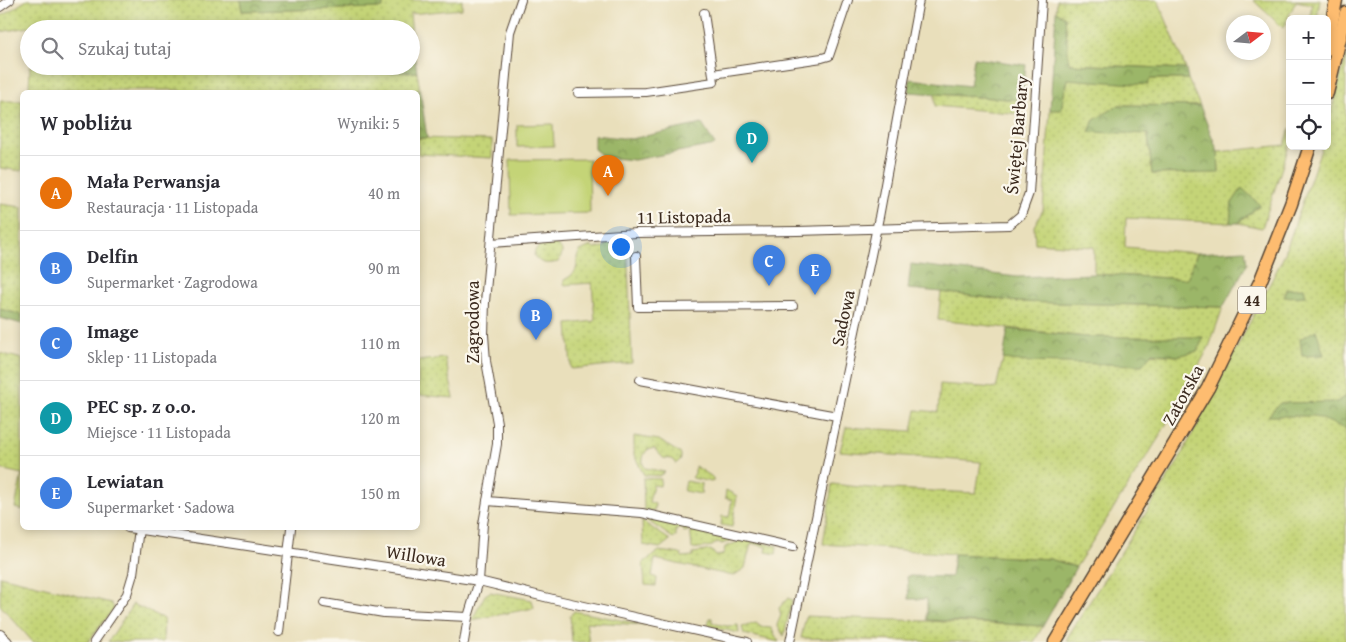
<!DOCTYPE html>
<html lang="pl">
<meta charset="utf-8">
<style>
:root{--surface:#fff;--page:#f2f2f3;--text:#2b2b33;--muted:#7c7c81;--line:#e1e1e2;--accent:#0f766e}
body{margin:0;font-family:"Gentium Book Plus",serif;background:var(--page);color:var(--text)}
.controls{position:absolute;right:15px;top:15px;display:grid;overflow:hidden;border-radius:8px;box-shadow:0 2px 8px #0003}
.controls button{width:45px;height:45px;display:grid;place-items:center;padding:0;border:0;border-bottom:1px solid var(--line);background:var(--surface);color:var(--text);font:25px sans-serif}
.compass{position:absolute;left:1226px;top:15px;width:45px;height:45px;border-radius:50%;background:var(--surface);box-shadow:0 2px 8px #0003;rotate:74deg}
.you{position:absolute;left:620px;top:246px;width:18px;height:18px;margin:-12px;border:4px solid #fff;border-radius:50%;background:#1a73e8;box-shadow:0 0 0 8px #1a73e833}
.badge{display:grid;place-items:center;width:32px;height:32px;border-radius:50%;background:var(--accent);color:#fff;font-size:16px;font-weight:700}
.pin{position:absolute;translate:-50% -41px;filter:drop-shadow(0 1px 2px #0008)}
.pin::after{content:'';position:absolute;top:26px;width:18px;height:15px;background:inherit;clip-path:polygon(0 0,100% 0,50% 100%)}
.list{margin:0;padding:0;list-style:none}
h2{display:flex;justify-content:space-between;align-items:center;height:65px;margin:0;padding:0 20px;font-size:21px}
h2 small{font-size:16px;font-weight:400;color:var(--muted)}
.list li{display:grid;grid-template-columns:32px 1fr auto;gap:15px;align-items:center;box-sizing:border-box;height:75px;padding:0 20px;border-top:1px solid var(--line)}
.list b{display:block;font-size:19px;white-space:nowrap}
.list p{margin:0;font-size:16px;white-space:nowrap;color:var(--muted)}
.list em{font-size:16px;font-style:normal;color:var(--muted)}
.icon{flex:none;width:28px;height:28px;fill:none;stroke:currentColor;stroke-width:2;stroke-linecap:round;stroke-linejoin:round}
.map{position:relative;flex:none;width:1346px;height:642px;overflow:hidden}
.search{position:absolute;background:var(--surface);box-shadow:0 2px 8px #0003;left:20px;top:20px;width:400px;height:55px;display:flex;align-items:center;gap:12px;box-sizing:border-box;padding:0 18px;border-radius:28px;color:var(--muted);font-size:19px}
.panel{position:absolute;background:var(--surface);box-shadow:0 2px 8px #0003;left:20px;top:90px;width:400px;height:440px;border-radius:8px}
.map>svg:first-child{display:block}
.grass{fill:url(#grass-dots);stroke:#807f4a}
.forest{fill:url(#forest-crowns);stroke:#6b7043}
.pitch{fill:#c4d477;stroke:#807f4a}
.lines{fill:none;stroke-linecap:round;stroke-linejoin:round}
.minor-casing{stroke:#554536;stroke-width:10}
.tertiary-casing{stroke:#554536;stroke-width:12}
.primary-casing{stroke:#554536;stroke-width:15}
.minor{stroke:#fff;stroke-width:8}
.tertiary{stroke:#fff;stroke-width:10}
.primary{stroke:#fdbc6f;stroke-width:12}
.labels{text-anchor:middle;stroke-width:4.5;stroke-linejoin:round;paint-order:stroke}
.shield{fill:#fbf7ec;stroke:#75685c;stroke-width:1}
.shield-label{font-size:16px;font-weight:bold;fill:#3b2a1e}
.street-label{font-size:18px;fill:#3b2a1e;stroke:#fbf7ec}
</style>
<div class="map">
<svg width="1346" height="642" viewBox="0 0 1346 642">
<defs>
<pattern id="grass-dots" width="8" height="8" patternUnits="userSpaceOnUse" patternTransform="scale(1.25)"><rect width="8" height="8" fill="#c4d477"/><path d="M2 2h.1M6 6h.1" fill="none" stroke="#a9b666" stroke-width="1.8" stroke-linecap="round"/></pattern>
<pattern id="forest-crowns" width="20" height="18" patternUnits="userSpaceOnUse" patternTransform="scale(1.25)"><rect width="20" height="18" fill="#9bb668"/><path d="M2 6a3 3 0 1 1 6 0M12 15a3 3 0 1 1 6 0" fill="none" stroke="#809455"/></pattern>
</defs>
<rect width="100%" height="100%" fill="#fbf7ec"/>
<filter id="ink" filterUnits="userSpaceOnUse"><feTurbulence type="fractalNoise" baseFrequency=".02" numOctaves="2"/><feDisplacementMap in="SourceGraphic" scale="10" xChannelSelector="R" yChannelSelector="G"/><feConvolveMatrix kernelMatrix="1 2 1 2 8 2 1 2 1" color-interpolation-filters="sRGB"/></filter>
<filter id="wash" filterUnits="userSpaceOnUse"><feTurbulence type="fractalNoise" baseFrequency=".0096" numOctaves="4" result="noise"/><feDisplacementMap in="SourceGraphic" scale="20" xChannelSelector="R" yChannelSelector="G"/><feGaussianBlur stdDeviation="1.12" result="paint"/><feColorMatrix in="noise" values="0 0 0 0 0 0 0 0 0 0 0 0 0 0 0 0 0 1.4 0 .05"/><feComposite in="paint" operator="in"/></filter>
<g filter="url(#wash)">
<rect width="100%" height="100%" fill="#e9dfbb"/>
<g class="grass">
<path d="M27 0H240L242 11 382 8 383 0H462V9L410 14 412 34H411V29H59L58 22 0 32V17Z"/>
<path d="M1057 0H1158L1186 69 1068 64 1065 17 1056 11Z"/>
<path d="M1253 0H1320L1317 19H1310L1312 4 1296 1 1283 28Z"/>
<path d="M1346 55V642H1068L1067 638 1178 462 1284 256 1322 146H1327V128Z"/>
<path d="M30 66H332V74L417 72 420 90 409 92H180V90H29Z"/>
<path d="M1067 78 1148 84 1150 79H1188L1200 106 1119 105 1089 131 1148 134 1152 174 1219 172 1218 152 1285 145 1290 128V143L1262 228 1238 223 1260 205 1232 203 1230 223 1126 218 1125 247 1197 253 1187 279 1094 274V247L1035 243 1034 226 1043 210 1050 110 1061 109Z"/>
<path d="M935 94 1022 100 1021 114 935 106Z"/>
<path d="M0 101H22V171L0 168Z"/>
<path d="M418 138 492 140V158L418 154Z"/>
<path d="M0 204 22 207V315L0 309Z"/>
<path d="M627 242 632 363 571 369 568 324 595 321 592 283 564 285V280C575 274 578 270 577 257L580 251 591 246 593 248 605 247 607 243Z"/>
<path d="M553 243C564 247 564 253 558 262 548 264 541 265 534 256 535 244 543 244 553 243Z"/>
<path d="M941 292 1019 302 1223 307 1209 347 1158 439 1076 567 1050 559 954 554 823 544 832 484 869 488 976 493 981 462 840 451 846 427 912 431 916 410 938 412 940 384 996 388 1003 359C1061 367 1119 349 1177 356L1203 338 1086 337 938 320Z"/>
<path d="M0 353 22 359V510L15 508 22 474 0 469Z"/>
<path d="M445 358 454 398 418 395V361Z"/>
<path d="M634 436 659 440 681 454V459L676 464 675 461 672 459 663 458 654 448 647 450C643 455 641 462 645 468L665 472 659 476 644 475 634 455Z"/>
<path d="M695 466 711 476 713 478V481L711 482 692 478 695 473Z"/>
<path d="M643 478 661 479 660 486 653 485 649 502 655 504 654 511 644 510Z"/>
<path d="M686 481 702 484 701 494 684 491Z"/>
<path d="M726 490 737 496 732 527 721 525 722 516 729 517 732 500 725 498Z"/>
<path d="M642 516 687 526 688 531 684 532 683 528 676 529V536L673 538 642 517Z"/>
<path d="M642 521 670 540 660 548 643 545Z"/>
<path d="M690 526 741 537 722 544 718 542 712 546 692 549Z"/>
<path d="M745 539 777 546 776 554 766 552 767 547 751 543 745 568 733 576 655 559 652 576 657 578 656 586 645 585 643 563 659 551 681 554 682 557 693 556V553L711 550 716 556 722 555 724 553 725 547Z"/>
<path d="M0 576 111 603 114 608 88 642H33L0 605Z"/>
<path d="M490 592 532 600 534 608 472 620 485 595Z"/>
<path d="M788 598 792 600 784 636 777 625 781 615 779 608Z"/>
<path d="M133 604 164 619 163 642H108Z"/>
<path d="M574 611 646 625 586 622 589 642H572L570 616Z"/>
<path d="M806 616 1043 626 1034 642H947L801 638Z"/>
<path d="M710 618H712V623L727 626 738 625 739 633 712 627 708 624Z"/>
<path d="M756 623 761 627 771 628 779 642 744 634 742 627Z"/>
</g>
<g class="forest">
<path d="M240 0H383V8L242 11Z"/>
<path d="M1056 11 1065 17 1069 64 1186 69 1188 79H1150L1148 85 1067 79 1061 110H1050Z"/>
<path d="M411 34 417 72 332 74V66H411Z"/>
<path d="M974 58 1026 65 1022 100 909 92 910 79 970 86Z"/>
<path d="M420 90 427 138H418V92H409Z"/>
<path d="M1119 105 1200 106 1218 152 1219 173 1152 174 1148 134 1089 132 1094 120Z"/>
<path d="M702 124 715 145 634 160 604 157 594 149V135L631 139Z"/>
<path d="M1242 188 1260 205 1238 223H1230L1232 203Z"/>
<path d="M1245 250 1247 264 1223 307 1019 302 941 292 908 289 911 264 1017 277 1094 274 1187 279 1197 253Z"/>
<path d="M1304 288 1306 296 1284 297 1286 289Z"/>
<path d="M0 309 22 315V324L0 318Z"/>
<path d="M1008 329 1086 337H1203L1198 351 1177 356 1152 353 1142 365 1027 362 1003 359Z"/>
<path d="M1316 330 1324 355 1302 356 1300 339Z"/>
<path d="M1346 395V429L1315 416H1268L1280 403 1337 402Z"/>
<path d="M954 554 1050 559 1076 567 1043 626 927 620V599H909L907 576 951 577Z"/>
</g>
<g class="pitch">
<path d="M553 124 554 146 517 147V125Z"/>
<path d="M589 159 590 213 511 215 510 160Z"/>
</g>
</g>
<g filter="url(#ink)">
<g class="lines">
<g class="minor-casing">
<g id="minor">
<path d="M0 7 10 0"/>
<path d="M713 74 822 58 829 56 848 0"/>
<path d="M578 93 646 92 714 82 704 13"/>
<path d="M491 243 636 233 797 231 1009 225 1021 215 1029 193 1042 0"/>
<path d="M636 256 638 307 793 306"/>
<path d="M640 380 837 416"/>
<path d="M487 501 642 513 793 547"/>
<path d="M128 528 479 581 557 600 747 642"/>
<path d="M324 603 384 613 468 617"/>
<path d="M279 632 291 528"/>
<path d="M94 642 127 594 133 574 139 529"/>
<path d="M464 642 468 617 479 581 483 524 497 444V423L486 361 484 335 485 302 510 32 521 0"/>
<path d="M790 642 879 217 919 0"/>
</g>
</g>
<g class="tertiary-casing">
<path id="tertiary" d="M0 635 7 642"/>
</g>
<g class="primary-casing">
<g id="primary">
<path d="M1327 49 1336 0"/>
<path d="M1327 93 1346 13"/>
<path d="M1055 642 1208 388 1260 282 1291 204 1310 146"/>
</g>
</g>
<use href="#minor" class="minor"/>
<use href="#tertiary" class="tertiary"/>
<use href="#primary" class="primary"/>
</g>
</g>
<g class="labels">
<rect class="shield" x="1238" y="286.5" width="28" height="27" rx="4"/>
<g class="shield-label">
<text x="1252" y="306">44</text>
</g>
<g class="street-label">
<text transform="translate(1017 135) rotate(-85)" y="6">Świętej Barbary</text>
<text transform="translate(684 217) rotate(-1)" y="6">11 Listopada</text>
<text transform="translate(843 318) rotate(-78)" y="6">Sadowa</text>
<text transform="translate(473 322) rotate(-90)" y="6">Zagrodowa</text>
<text transform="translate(1183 395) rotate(-61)" y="6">Zatorska</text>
<text transform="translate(416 556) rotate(9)" y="6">Willowa</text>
</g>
</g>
</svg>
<div class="controls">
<button>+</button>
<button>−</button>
<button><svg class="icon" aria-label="locate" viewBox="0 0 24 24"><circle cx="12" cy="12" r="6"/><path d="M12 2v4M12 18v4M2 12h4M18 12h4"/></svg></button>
</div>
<svg class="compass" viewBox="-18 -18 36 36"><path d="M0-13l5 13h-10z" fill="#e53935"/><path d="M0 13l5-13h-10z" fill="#7c7c81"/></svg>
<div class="you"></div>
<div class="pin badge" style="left:608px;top:196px;background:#e8710a">A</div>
<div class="pin badge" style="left:536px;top:340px;background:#3f7fe0">B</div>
<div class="pin badge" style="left:769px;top:286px;background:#3f7fe0">C</div>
<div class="pin badge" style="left:752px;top:163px;background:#0f9aa8">D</div>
<div class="pin badge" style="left:815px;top:295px;background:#3f7fe0">E</div>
<div class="search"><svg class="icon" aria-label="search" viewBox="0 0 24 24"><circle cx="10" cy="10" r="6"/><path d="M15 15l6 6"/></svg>Szukaj tutaj</div>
<section class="panel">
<h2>W pobliżu<small>Wyniki: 5</small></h2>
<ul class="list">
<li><span class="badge" style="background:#e8710a">A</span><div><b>Mała Perwansja</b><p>Restauracja · 11 Listopada</p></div><em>40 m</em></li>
<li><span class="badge" style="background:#3f7fe0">B</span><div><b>Delfin</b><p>Supermarket · Zagrodowa</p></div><em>90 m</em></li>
<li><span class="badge" style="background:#3f7fe0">C</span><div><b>Image</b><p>Sklep · 11 Listopada</p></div><em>110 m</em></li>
<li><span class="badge" style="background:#0f9aa8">D</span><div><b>PEC sp. z o.o.</b><p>Miejsce · 11 Listopada</p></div><em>120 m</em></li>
<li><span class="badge" style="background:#3f7fe0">E</span><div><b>Lewiatan</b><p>Supermarket · Sadowa</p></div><em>150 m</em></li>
</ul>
</section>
</div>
